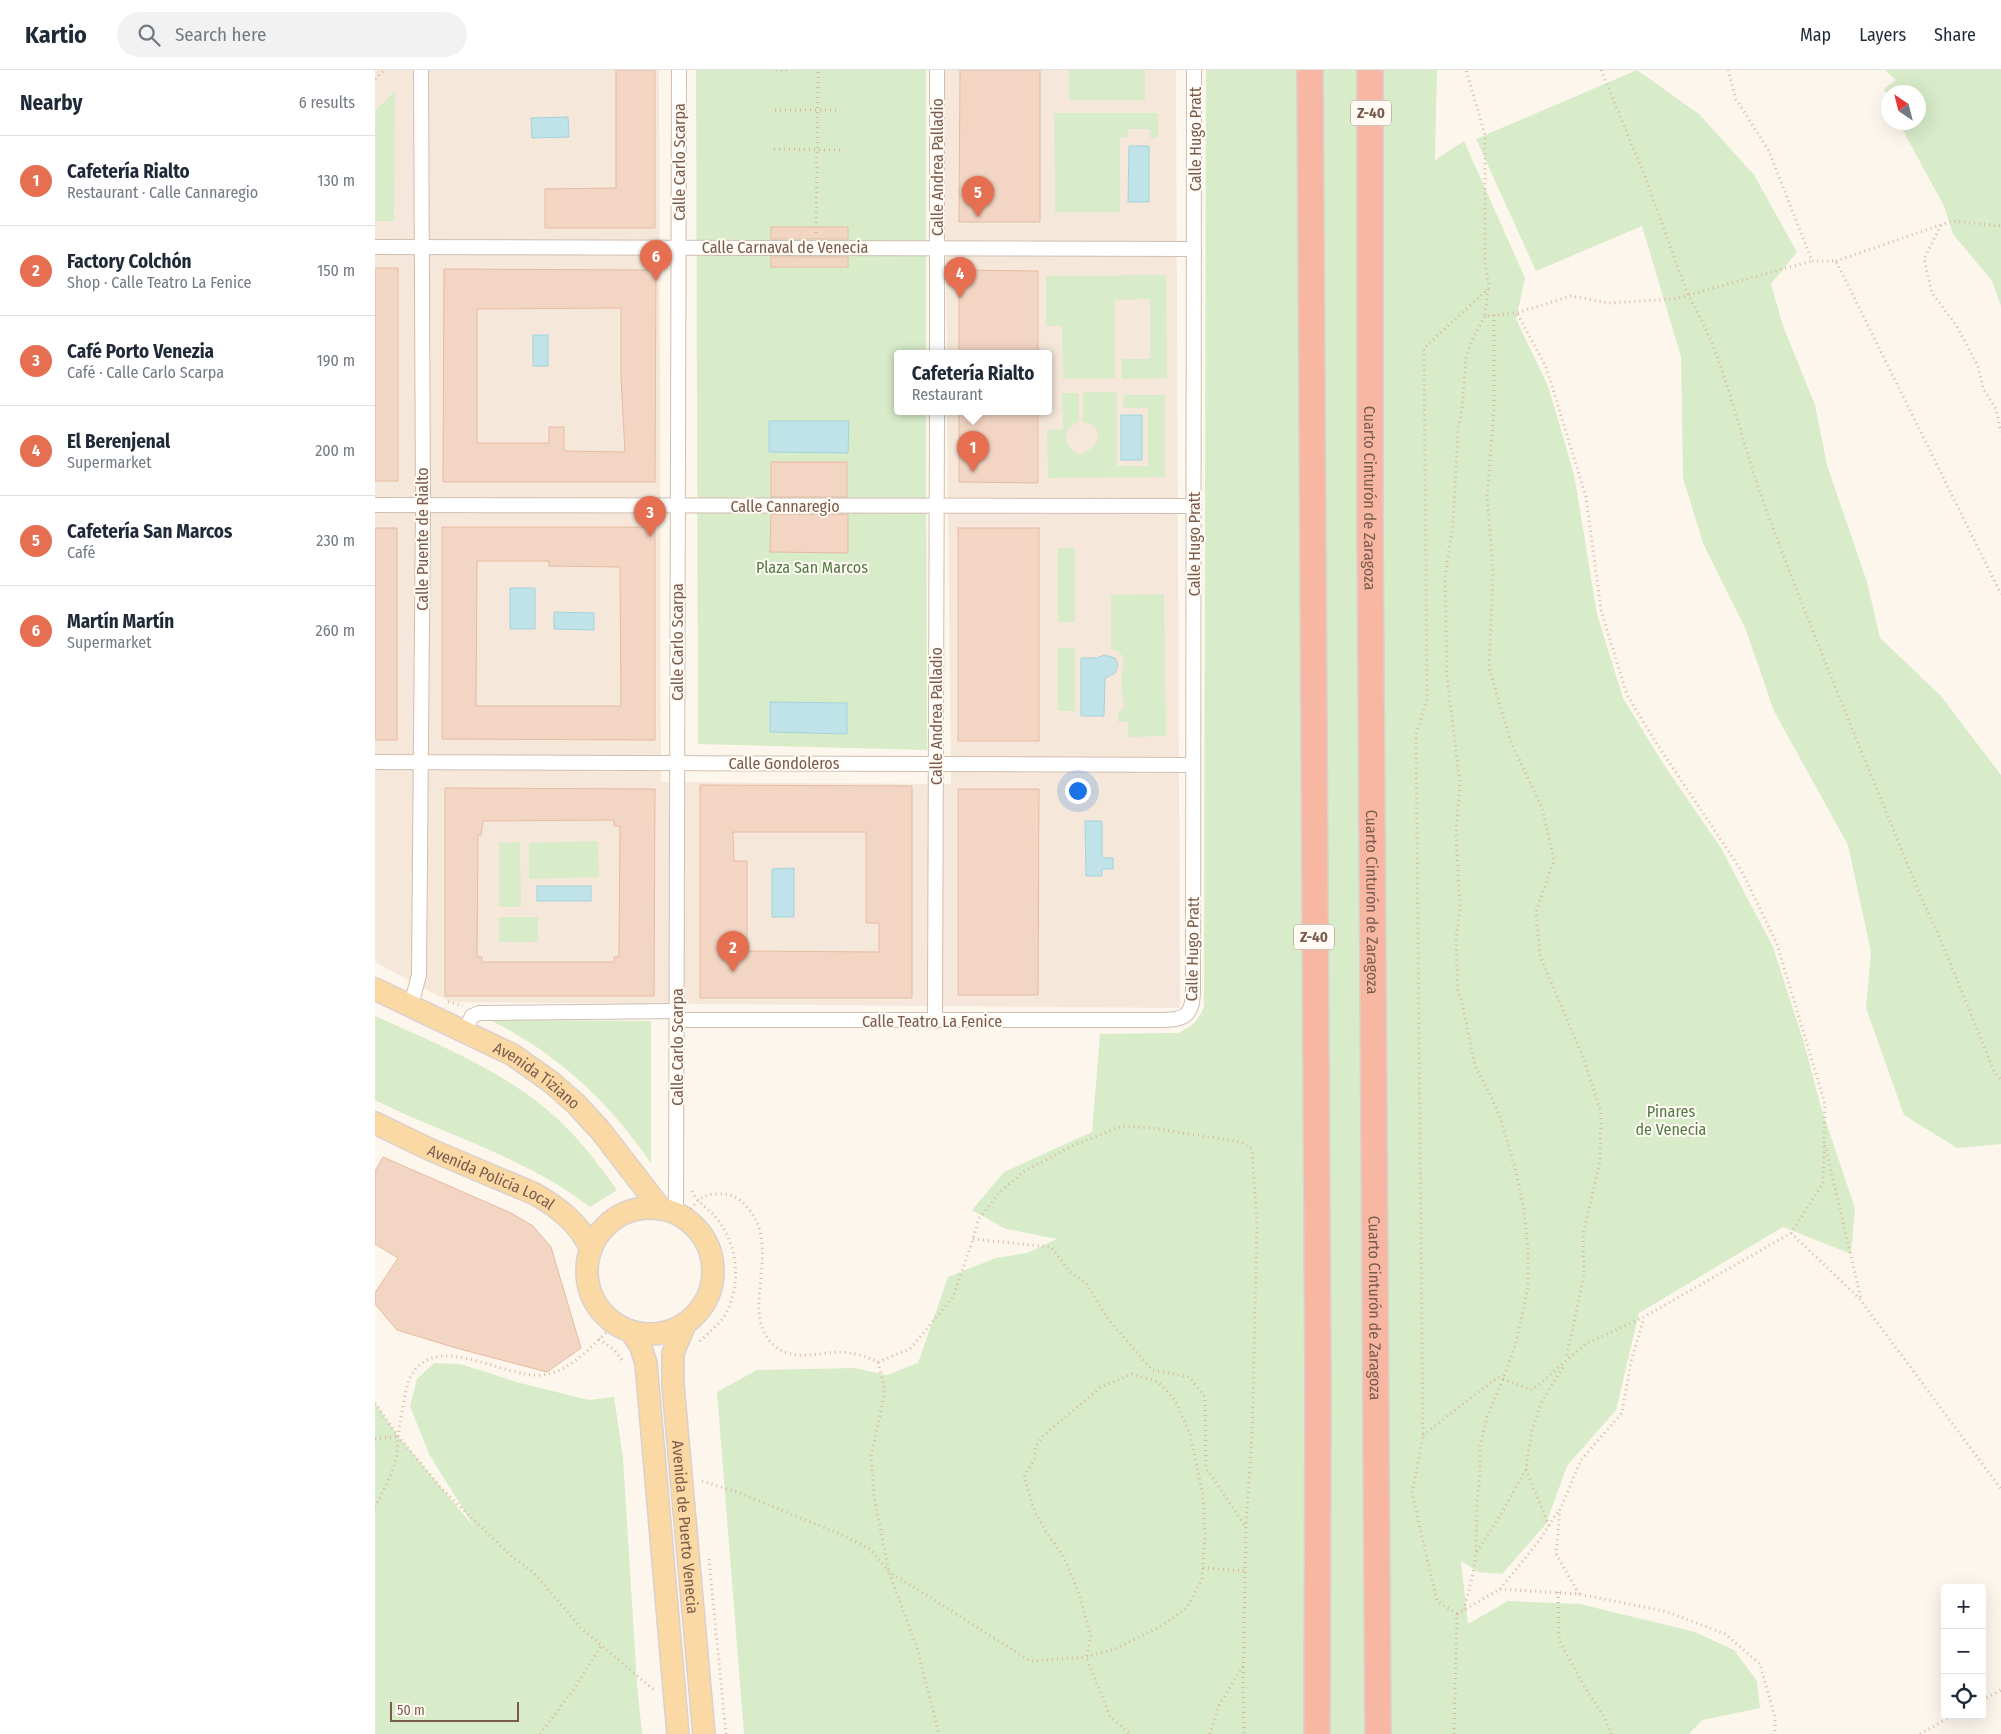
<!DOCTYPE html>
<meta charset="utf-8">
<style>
:root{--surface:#fff;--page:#f2f2f3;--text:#1f2937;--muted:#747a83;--line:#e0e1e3;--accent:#e76f51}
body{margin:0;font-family:"Fira Sans Condensed",sans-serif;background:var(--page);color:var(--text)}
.controls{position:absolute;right:15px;bottom:15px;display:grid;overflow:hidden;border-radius:5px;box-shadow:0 5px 20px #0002}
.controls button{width:45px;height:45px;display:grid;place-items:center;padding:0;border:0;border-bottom:1px solid var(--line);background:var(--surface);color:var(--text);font:25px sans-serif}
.compass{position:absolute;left:1506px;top:15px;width:45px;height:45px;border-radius:50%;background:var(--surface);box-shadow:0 5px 20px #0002;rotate:325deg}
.scale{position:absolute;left:15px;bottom:12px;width:129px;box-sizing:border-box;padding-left:5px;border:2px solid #7a5c4d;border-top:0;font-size:14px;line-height:18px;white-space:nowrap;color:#7a5c4d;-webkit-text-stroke:4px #fffaf3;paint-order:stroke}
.you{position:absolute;left:702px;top:720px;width:18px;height:18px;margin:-12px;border:4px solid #fff;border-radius:50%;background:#1a73e8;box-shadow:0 0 0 8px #1a73e833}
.badge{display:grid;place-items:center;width:32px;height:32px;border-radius:50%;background:var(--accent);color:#fff;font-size:16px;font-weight:700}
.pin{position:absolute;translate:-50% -41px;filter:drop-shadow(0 1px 2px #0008)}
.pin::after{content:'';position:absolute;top:26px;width:18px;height:15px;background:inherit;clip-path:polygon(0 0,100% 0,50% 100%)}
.popup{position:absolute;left:519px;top:280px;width:158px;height:65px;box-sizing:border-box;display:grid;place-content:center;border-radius:5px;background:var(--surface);filter:drop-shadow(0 1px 4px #0005);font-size:16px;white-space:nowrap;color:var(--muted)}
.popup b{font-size:19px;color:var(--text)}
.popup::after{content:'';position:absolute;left:50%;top:100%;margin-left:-10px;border:10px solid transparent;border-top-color:var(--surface)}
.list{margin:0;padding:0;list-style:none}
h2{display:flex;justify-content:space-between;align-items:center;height:65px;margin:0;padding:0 20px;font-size:21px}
h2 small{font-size:16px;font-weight:400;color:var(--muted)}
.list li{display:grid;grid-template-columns:32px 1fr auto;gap:15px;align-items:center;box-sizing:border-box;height:90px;padding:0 20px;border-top:1px solid var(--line)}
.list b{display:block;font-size:19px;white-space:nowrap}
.list p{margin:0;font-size:16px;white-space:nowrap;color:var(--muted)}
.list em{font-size:16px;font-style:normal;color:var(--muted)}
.icon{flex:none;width:28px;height:28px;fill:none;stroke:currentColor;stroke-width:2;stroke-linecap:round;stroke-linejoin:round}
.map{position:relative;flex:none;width:1626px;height:1664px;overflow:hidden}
header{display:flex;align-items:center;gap:30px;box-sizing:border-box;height:70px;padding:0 25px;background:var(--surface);border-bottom:1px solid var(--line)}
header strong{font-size:24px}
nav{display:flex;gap:28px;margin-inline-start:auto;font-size:18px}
.search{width:350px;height:45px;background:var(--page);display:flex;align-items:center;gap:12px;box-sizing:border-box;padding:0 18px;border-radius:28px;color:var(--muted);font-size:19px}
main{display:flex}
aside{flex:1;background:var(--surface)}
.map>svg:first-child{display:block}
.residential{fill:#f5e8da}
.green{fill:#d8ecc9}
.water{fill:#bfe3e8;stroke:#a5d3da}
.building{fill:#f3d5c3;stroke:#e6bba3;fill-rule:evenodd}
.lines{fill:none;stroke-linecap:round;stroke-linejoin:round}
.street-casing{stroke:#d1beb0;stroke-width:16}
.primary-casing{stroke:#dad1cd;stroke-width:24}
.highway-casing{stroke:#dad1cd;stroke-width:28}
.path{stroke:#d9b8a5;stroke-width:3;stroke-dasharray:1 4;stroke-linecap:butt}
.street{stroke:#fff;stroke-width:14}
.primary{stroke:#fbd9a5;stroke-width:21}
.highway{stroke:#f7b7a3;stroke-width:25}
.labels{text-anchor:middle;stroke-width:4;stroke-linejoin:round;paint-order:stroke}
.shield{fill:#fffaf3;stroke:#a28b7f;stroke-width:1}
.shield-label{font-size:15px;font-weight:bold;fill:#7a5c4d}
.street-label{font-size:16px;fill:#7a5c4d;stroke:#fffaf3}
.park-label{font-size:16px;fill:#537a41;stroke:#fffaf3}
</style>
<header>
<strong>Kartio</strong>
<div class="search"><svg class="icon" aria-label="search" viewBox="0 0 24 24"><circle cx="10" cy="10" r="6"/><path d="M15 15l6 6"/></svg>Search here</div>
<nav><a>Map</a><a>Layers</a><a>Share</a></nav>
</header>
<main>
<aside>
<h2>Nearby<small>6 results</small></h2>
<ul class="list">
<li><span class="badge">1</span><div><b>Cafetería Rialto</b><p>Restaurant · Calle Cannaregio</p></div><em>130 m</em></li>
<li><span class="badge">2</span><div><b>Factory Colchón</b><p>Shop · Calle Teatro La Fenice</p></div><em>150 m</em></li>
<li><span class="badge">3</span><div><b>Café Porto Venezia</b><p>Café · Calle Carlo Scarpa</p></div><em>190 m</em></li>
<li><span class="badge">4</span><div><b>El Berenjenal</b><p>Supermarket</p></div><em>200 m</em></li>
<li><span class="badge">5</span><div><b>Cafetería San Marcos</b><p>Café</p></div><em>230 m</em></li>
<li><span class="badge">6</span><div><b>Martín Martín</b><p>Supermarket</p></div><em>260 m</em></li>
</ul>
</aside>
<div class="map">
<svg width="1626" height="1664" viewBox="0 0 1626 1664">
<rect width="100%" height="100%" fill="#fdf6ec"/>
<path class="residential" d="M0 0H284L286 712 576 714 572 341H673V283H572L568 0H801L805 938 75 932 0 892Z"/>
<g class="green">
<path d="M321 0H551V283H523V341H551L552 680 323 674Z"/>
<rect x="694" y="0" width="76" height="30"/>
<path d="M831 0H1062L1060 90 1089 71 1150 208 1141 249 1173 316 1199 404 1222 544 1248 628 1289 695 1346 778 1398 877 1429 973 1446 1037 1480 1138 1476 1184 1408 1157 1264 1243 1241 1340 1192 1396 1171 1454 1127 1504 1103 1502 1086 1491 1093 1554 1133 1531 1205 1534 1320 1562 1359 1580 1382 1611 1385 1638 1327 1650 1314 1664H369L342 1322 382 1300 479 1298 512 1305 543 1293 573 1207 621 1188 652 1183 682 1169 631 1159 597 1140 629 1102 717 1062 725 964 802 963C815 959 824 950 829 937Z"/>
<path d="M1262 0 1324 44 1379 105 1422 182 1396 214 1408 256 1440 335 1452 395 1492 512 1505 568 1565 625 1626 705V1074L1582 1078 1529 1045 1491 938 1496 882 1473 775 1399 641 1371 560 1328 473 1308 408 1306 287 1267 156 1161 201 1101 69Z"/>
<path d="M1510 0H1626V236L1617 211 1578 164 1569 136 1524 53 1544 52V22H1514L1513 28 1509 19 1521 10Z"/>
<path d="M20 21 19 151H0V41Z"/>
<path d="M679 43H783V68H775V59H753V67L745 68V142H680Z"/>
<path d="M791 205 792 308 747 309V289H775V229L740 230V308L688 309 687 256H671V206Z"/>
<path d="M708 322H742V396H773V338H748L749 325H790V407L673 408 672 360 688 359 687 323H704V352C695 355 688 363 692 373 705 404 744 358 708 352Z"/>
<rect x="683" y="478" width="17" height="74"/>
<path d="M789 524 791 666 753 667V652H743V643L749 638C748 627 746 615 747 605 748 594 752 581 736 579V525Z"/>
<rect x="683" y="578" width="17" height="63"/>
<path d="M223 771 224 807 154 809V773Z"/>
<path d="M145 772 146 837H124V773Z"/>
<rect x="124" y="847" width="39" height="25"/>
<path d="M0 946C68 977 141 1005 194 1060 212 1079 227 1099 242 1120L215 1137C151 1087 72 1066 0 1030Z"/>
<path d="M115 950 276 951V1093C232 1030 184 985 115 950Z"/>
<path d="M59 1293 85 1294 145 1313 214 1330 239 1327 248 1388 262 1614 267 1664H0V1333L23 1366 99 1457 54 1384 35 1336 42 1309Z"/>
</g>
<g class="water">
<path d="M193 47 194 67 157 68 156 48Z"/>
<path d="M754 76H774V132H753Z"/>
<rect x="158" y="265" width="15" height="31"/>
<rect x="746" y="345" width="21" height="45"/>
<path d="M394 351H474L473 383 394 382Z"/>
<path d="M160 518V559H135V518Z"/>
<path d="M179 542 219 543V560L179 559Z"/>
<path d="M729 585 740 588 743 595 740 603 730 608 729 646H706V588H722Z"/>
<path d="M395 632 472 633V664L395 662Z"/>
<path d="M710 751H727V788H738V799H727V806H711Z"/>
<path d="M419 798V847H397V799Z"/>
<rect x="162" y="816" width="54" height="15"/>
</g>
<g class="building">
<path d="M241 0H280V158H170V119L241 118Z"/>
<path d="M585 0H665V152H584Z"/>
<rect x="396" y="157" width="77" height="12"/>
<rect x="396" y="187" width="77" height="10"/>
<rect x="0" y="198" width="23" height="213"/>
<path d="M69 199 281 200 280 412H68ZM246 238V308L250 382 189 381V357H174V373H102V239Z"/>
<path d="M584 200 663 201V283H584Z"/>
<path d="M584 341H663V413L584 412Z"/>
<rect x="396" y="392" width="76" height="35"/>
<path d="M396 444H473V483L395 482Z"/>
<path d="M67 457H280V670L67 669ZM102 491H174V496L245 497 246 636H101Z"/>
<rect x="0" y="458" width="22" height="212"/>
<rect x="583" y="458" width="81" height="213"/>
<path d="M325 715 537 716V928H325ZM358 762H491V853H504V882L372 881V791H359Z"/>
<path d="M70 718 280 719 279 926H70ZM239 750V756H245L244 887H239V892H107V887H102L103 765H106L108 751Z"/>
<path d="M583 719H664L663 925H583Z"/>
<path d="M8 1087 136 1143 158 1156 176 1177 206 1278 172 1302 81 1278 22 1260 0 1234V1223L23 1188 0 1174V1101Z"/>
</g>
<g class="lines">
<g class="street-casing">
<g id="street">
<path d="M0 177 819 179"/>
<path d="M562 283V0"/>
<path d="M0 435 819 436"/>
<path d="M0 692 818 695"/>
<path d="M33 937 39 924 44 905 48 435 46 0"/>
<path d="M302 950H783C810 950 818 947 818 918L819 0"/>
<path d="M560 951 562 341"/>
<path d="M89 962 97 946 104 943 302 941"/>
<path d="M301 1144 304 0"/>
</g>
</g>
<g class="primary-casing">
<g id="primary">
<path id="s1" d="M0 919 138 985 176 1012 201 1034 225 1060 286 1139"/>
<path id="s2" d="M0 1053 56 1080 160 1124C184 1138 204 1153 216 1179"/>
<circle cx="275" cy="1201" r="63"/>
<path id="s3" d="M310 1254 298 1283V1315L329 1664"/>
<path d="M257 1263 265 1275 271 1293 303 1664"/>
</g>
</g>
<g class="highway-casing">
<g id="highway">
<path d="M935 0 943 1320 942 1664"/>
<path id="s4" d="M995 0V454L1003 1664"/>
</g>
</g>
<g class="path">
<path d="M401 0H415"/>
<path d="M1226 0 1269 104 1313 225C1351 289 1363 362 1388 431 1437 564 1492 694 1545 825L1565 868 1619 1001 1626 1010"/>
<path d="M1353 0 1361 29 1394 81 1437 191H1461L1626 524"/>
<path d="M0 9 9 0"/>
<path d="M400 40H464"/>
<path d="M399 79 465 80"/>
<path d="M1566 155 1549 189 1557 223 1581 255 1603 296 1608 318 1621 339 1626 362"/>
<path d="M441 163 443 0"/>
<path d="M1461 191 1577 151 1626 156"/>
<path d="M1113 219 1110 246 1142 243 1196 226 1234 233 1299 229 1437 191"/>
<path d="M1119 245V338L1112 426 1118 501 1114 598 1135 670 1167 738 1179 790 1161 842 1165 886 1208 987 1226 1042 1225 1091 1208 1165 1209 1206 1191 1289"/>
<path d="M73 932 88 936"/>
<path d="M1450 1075 1486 1229"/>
<path d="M317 1121C323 1134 335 1139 343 1150 363 1177 367 1214 350 1245 344 1255 332 1264 323 1273"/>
<path d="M316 1139C322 1130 330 1124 341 1124 355 1123 364 1127 373 1138 409 1180 361 1246 401 1277 419 1291 442 1283 463 1282 477 1282 491 1286 503 1292L510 1321 496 1386 499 1426 514 1502 542 1578 564 1664"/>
<path d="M1416 1163 1484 1228 1626 1419"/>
<path d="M598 1169 676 1177 695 1202 711 1213 733 1249 777 1300 814 1307 830 1327 831 1398 871 1457"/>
<path d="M224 1269 240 1281 249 1293"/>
<path d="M503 1292 535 1279 578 1227 598 1169 603 1150 624 1123 648 1102 697 1076 747 1056 777 1058 866 1072 877 1079 882 1156 877 1368 871 1457 868 1618 869 1664"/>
<path d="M0 1333 23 1366 67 1419 135 1485 158 1502 206 1558 279 1620"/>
<path d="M1048 1365 1123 1307 1157 1320 1212 1273 1269 1247 1416 1163 1448 1113 1450 1034 1402 874 1366 800 1280 671 1252 625 1226 540 1211 427 1171 297 1142 243"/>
<path d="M0 1369 23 1366"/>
<path d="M327 1411 362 1422 465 1464 495 1479 514 1502 542 1519 655 1591 711 1587 740 1579 788 1555 812 1538 827 1509 830 1464 828 1426 815 1364 800 1330 783 1312 757 1304 726 1317 668 1366 660 1377V1388L649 1407 660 1442 673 1465 689 1487 704 1524 716 1566 711 1587 735 1646 755 1664"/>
<path d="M0 1437C7 1423 16 1407 20 1392 23 1384 22 1374 23 1366 25 1353 30 1321 34 1310 57 1257 129 1309 167 1305 198 1301 218 1274 240 1254"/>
<path d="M1174 1456 1151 1399 1156 1364 1165 1335 1189 1295"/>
<path d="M1102 1482 1129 1439 1151 1399"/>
<path d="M334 1489 351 1664"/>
<path d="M828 1498 871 1501"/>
<path d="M1125 1519 1164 1471 1184 1440"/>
<path d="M1183 1522 1184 1570 1209 1616 1230 1648 1236 1664"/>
<path d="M1204 1524 1181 1484 1185 1440 1206 1390 1247 1343 1256 1291 1269 1248"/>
<path d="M1089 1540 1098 1504 1101 1481 1102 1433 1105 1403V1376L1112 1347 1128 1309 1141 1273 1153 1216V1178L1149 1140 1140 1098 1126 1050 1115 1024 1100 996 1086 928 1083 923 1081 870 1085 839 1081 763 1085 714 1072 607 1070 507 1078 454 1083 358 1087 338 1091 288 1097 270 1110 246"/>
<path d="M1082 1544 1125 1519 1204 1524 1293 1542 1350 1564 1385 1594 1400 1648V1664"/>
<path d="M1607 1630 1626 1620"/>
<path d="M165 1664 199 1619 226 1576"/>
<path d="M835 1664 843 1637 868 1596"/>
<path d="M1079 1664 1082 1544 1062 1531 1037 1423 1048 1366 1041 664 1052 630 1049 278 1114 218 1110 193V65L1091 0"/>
<path d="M1545 1664 1579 1645"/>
</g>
<use href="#street" class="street"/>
<use href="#primary" class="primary"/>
<use href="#highway" class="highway"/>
</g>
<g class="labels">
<g class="shield">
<rect x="976" y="30.5" width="40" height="25" rx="4"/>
<rect x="919" y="854.5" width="40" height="25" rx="4"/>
</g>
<g class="shield-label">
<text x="996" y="48">Z-40</text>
<text x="939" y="872">Z-40</text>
</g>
<g class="street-label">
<text transform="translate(820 69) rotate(-90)" y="6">Calle Hugo Pratt</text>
<text transform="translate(304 92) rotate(-90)" y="6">Calle Carlo Scarpa</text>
<text transform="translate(562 97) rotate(-90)" y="6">Calle Andrea Palladio</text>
<text x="410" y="183">Calle Carnaval de Venecia</text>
<text dy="6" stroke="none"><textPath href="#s4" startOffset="428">Cuarto Cinturón de Zaragoza</textPath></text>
<text x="410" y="442">Calle Cannaregio</text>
<text transform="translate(47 469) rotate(-90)" y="6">Calle Puente de Rialto</text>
<text transform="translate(819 474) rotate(-90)" y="6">Calle Hugo Pratt</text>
<text transform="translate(302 572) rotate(-90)" y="6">Calle Carlo Scarpa</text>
<text transform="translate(561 646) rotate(-90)" y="6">Calle Andrea Palladio</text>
<text x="409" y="699">Calle Gondoleros</text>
<text dy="6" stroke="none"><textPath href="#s4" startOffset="832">Cuarto Cinturón de Zaragoza</textPath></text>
<text transform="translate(817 879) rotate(-89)" y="6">Calle Hugo Pratt</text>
<text x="557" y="957">Calle Teatro La Fenice</text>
<text transform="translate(302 977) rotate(-90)" y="6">Calle Carlo Scarpa</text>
<text dy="6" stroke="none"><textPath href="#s1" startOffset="184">Avenida Tiziano</textPath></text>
<text dy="6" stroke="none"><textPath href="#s2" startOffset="128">Avenida Policía Local</textPath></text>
<text dy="6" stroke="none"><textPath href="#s4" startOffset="1238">Cuarto Cinturón de Zaragoza</textPath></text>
<text dy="6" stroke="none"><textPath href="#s3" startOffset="206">Avenida de Puerto Venecia</textPath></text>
</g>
<g class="park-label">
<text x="437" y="503">Plaza San Marcos</text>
<text x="1296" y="1047">Pinares<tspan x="1296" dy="18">de Venecia</tspan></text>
</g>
</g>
</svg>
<div class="controls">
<button>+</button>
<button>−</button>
<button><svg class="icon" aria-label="locate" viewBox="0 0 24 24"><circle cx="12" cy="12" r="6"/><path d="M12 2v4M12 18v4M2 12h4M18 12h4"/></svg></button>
</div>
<svg class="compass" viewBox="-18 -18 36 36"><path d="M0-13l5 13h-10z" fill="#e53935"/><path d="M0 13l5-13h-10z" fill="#747a83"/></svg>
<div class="scale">50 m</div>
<div class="you"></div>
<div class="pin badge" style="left:598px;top:402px">1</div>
<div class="popup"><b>Cafetería Rialto</b>Restaurant</div>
<div class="pin badge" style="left:358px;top:902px">2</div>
<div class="pin badge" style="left:275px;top:467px">3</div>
<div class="pin badge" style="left:585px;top:228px">4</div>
<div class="pin badge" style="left:603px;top:147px">5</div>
<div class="pin badge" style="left:281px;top:211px">6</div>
</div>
</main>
